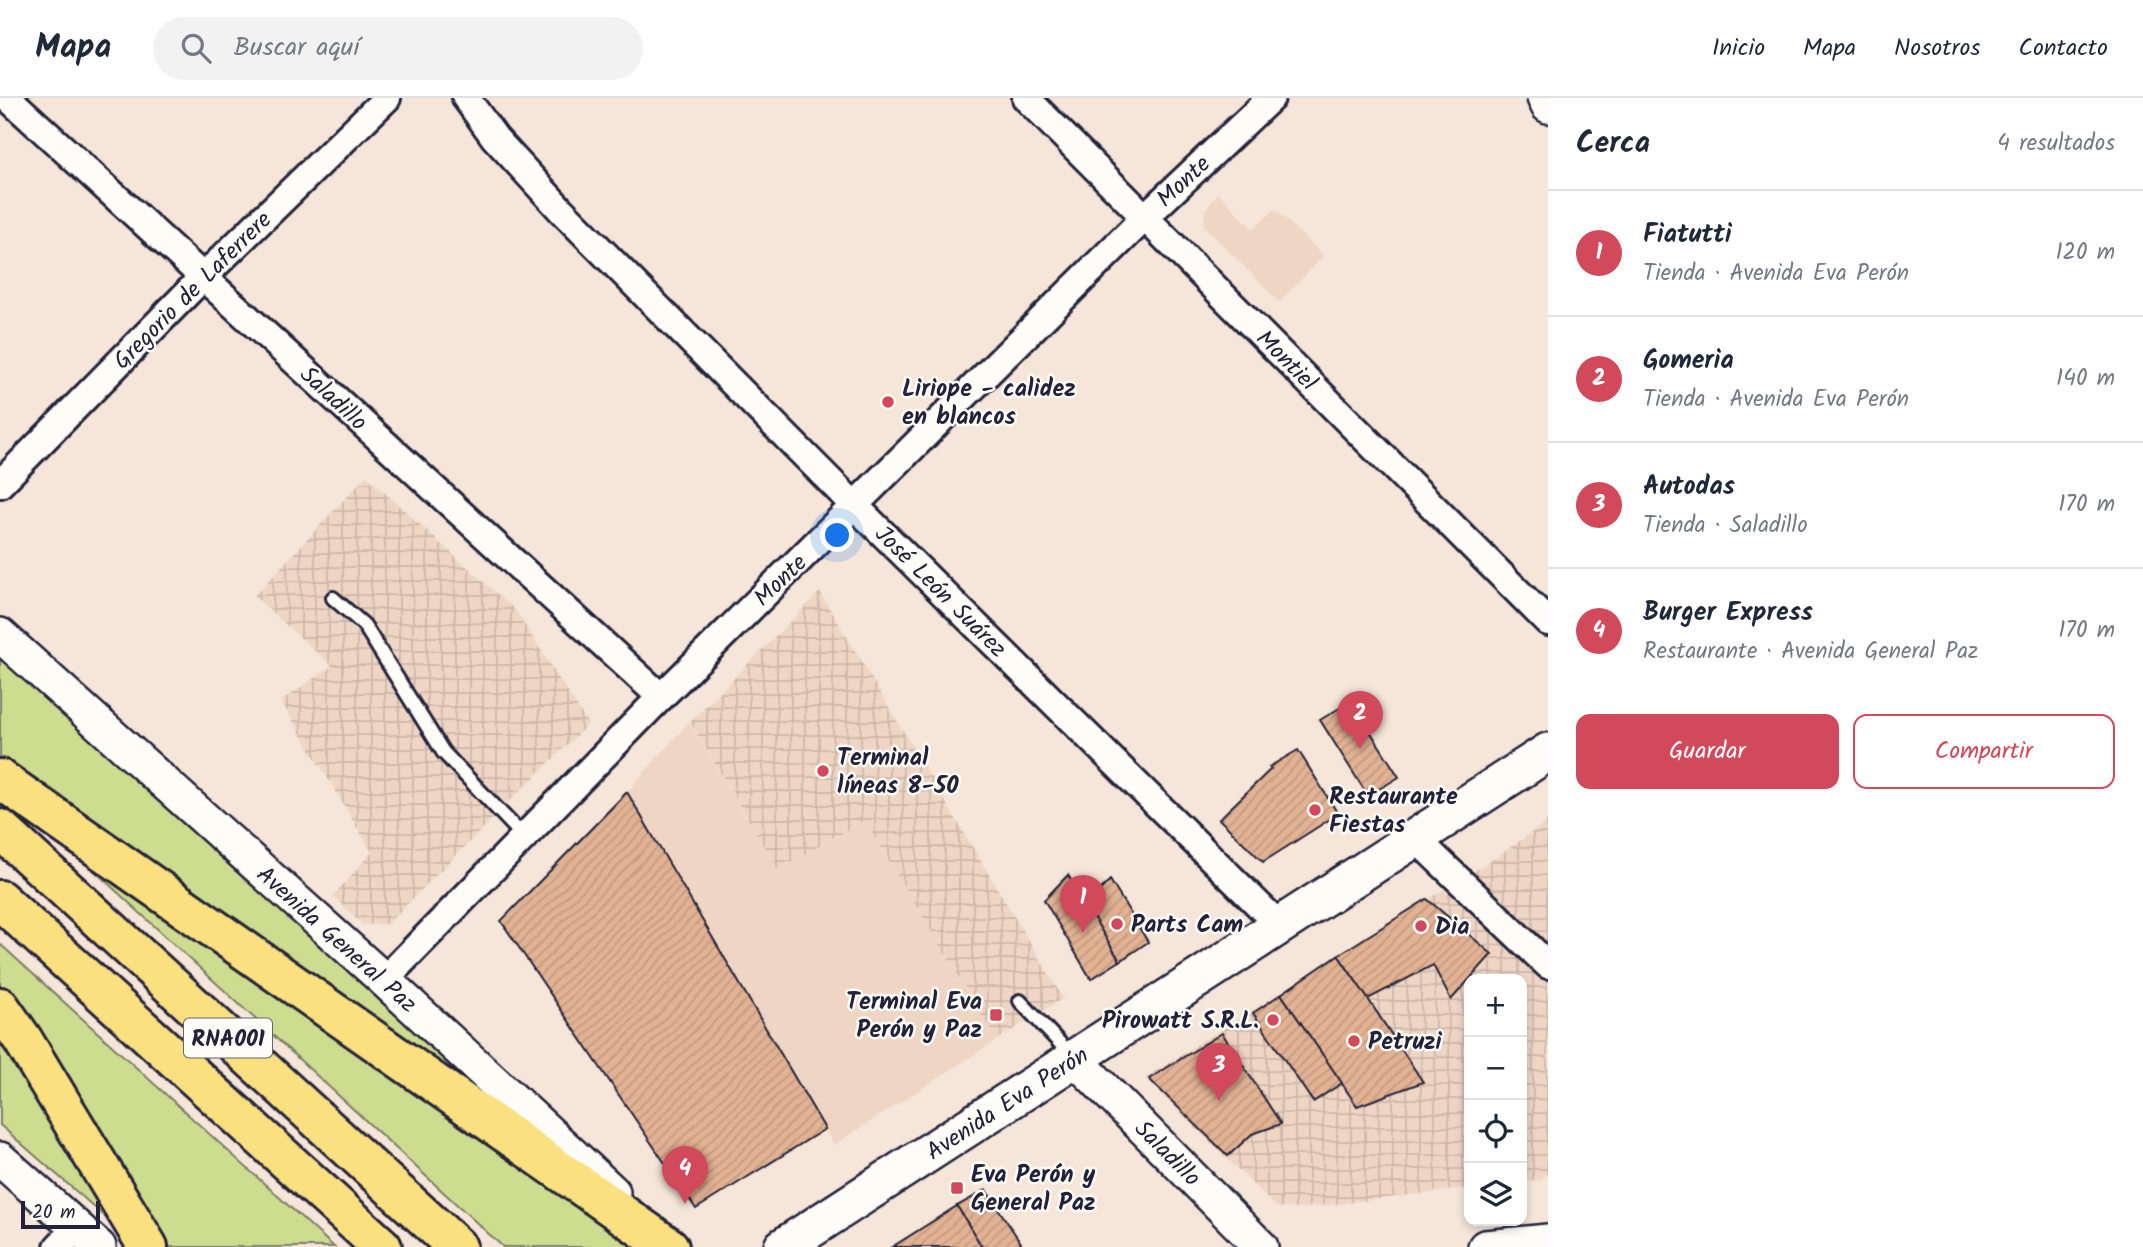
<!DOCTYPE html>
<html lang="es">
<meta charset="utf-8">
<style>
:root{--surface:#fff;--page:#f2f2f3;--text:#1f2937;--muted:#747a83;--line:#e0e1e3;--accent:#d1495b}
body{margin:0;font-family:Kalam,sans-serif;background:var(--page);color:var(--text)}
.controls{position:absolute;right:21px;bottom:21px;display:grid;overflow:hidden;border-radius:14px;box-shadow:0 4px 10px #0003}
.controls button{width:63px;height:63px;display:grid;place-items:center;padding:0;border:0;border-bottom:2px solid var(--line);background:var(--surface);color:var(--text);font:35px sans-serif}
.scale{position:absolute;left:21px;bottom:18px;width:79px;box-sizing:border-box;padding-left:7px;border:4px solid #22223b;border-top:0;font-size:19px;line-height:24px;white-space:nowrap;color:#22223b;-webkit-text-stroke:5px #fdfcf7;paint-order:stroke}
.you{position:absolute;left:838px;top:438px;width:24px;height:24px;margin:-18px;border:5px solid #fff;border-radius:50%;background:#1a73e8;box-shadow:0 0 0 10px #1a73e833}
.badge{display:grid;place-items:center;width:46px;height:46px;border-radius:50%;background:var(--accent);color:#fff;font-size:23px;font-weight:700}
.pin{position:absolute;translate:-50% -58px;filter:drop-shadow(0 2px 4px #0008)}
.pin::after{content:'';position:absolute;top:37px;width:24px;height:21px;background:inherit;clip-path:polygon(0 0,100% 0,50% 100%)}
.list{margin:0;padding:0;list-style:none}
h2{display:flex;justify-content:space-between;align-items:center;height:91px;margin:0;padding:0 28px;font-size:30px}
h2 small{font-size:23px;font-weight:400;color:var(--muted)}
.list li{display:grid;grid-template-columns:46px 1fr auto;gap:21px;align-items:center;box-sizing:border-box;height:126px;padding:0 28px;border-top:2px solid var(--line)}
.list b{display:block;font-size:26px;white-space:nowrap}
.list p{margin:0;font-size:23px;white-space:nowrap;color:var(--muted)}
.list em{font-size:23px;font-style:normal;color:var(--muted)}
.actions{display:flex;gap:14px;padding:21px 28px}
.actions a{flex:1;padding:16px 0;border:2px solid var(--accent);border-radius:14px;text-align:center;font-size:24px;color:var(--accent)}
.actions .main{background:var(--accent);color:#fff}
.icon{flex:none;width:38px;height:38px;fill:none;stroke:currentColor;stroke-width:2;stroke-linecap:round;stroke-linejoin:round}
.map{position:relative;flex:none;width:1548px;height:1149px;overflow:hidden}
header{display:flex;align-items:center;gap:42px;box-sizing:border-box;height:98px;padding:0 35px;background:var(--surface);border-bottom:2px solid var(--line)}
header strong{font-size:33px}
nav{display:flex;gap:38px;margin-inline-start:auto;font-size:24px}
.search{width:490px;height:63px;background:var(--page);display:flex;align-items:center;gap:18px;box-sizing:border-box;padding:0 24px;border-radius:38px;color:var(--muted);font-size:26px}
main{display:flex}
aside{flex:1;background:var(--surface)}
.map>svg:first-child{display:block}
.built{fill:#efd6c4}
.industrial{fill:url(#industrial-grid)}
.green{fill:#cedc90;stroke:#787f66;stroke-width:2}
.building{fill:url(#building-hatch);stroke:#22223b;stroke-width:2}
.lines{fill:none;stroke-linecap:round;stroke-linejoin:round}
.service-casing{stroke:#22223b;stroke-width:18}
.minor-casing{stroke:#22223b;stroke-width:32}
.tertiary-casing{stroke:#22223b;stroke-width:38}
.secondary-casing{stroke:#22223b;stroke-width:42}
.motorway-casing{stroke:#22223b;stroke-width:44}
.service{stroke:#fdfcf7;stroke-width:12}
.minor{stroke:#fdfcf7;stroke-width:26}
.tertiary{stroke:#fdfcf7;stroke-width:33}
.secondary{stroke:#fdfcf7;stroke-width:37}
.motorway{stroke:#fbe080;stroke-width:38}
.poi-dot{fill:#d1495b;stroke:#fdfcf7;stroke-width:2.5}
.labels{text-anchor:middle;stroke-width:5;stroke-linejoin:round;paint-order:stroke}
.shield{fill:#fdfcf7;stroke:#646373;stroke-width:2}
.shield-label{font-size:23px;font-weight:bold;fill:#22223b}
.street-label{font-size:24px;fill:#22223b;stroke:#fdfcf7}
.poi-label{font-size:24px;font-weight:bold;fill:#22223b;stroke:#fdfcf7;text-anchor:start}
</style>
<header>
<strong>Mapa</strong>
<div class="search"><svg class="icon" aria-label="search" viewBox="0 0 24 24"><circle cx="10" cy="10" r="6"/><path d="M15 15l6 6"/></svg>Buscar aquí</div>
<nav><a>Inicio</a><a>Mapa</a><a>Nosotros</a><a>Contacto</a></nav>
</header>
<main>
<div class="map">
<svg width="1548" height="1149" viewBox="0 0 1548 1149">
<defs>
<pattern id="industrial-grid" width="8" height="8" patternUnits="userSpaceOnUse" patternTransform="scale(1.75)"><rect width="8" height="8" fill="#efd6c4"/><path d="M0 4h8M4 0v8" fill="none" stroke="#cdb7a9"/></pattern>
<pattern id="building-hatch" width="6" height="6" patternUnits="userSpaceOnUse" patternTransform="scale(1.75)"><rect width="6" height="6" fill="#e2b293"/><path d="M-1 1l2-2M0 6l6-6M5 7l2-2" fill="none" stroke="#c29980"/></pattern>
</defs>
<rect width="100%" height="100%" fill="#f5e6d9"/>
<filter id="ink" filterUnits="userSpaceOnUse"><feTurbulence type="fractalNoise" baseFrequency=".0143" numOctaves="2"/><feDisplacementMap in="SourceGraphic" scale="14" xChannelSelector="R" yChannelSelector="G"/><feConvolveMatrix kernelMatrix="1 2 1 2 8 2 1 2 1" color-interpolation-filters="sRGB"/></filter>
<g filter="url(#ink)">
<g class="built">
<path d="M1218 95 1253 131 1275 111 1324 158 1279 204 1204 128 1205 112Z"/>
<path d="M689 624 778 772 864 722 997 942 834 1047 627 694Z"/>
</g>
<g class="industrial">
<path d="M366 378 515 512 588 626 387 826 363 827 333 798 372 754 281 603 332 568 254 498Z"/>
<path d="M820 494 1063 900 997 942 864 722 778 772 690 624Z"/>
<path d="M1548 723V1074L1541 1082 1522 1084V881H1469V1090L1297 1111 1276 1109 1145 980 1501 756Z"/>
</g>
<g class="green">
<path d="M0 558 484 993 478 1000 0 660Z"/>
<path d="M25 709 640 1149H503Z"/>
<path d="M0 846 334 1149H168L0 890Z"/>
<path d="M0 943 117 1129 0 1027Z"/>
</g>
<g class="building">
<path d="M1351 603 1399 679 1368 698 1320 622Z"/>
<path d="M1298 652 1338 716 1263 764 1219 721 1271 671 1269 669Z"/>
<path d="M627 694 825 1031 696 1111 501 823Z"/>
<path d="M1068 777 1120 863 1091 881 1044 802Z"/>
<path d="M1110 782 1148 844 1120 863 1086 807Z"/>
<path d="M1427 801 1492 856 1451 902 1433 867 1368 901 1338 857Z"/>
<path d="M1338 857 1368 901 1423 984 1357 1008 1281 896Z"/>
<path d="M1281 896 1342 985 1313 1004 1253 915Z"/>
<path d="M1222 935 1281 1026 1252 1036 1228 1058 1149 981Z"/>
<path d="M986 1092 1021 1145 1016 1149H982L957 1108Z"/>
<path d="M957 1108 982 1149H892Z"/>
</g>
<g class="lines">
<g class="service-casing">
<g id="service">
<path d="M333 500 364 527 443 654 524 739"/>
<path d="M1020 903 1073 959"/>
</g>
</g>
<g class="minor-casing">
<g id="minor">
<path d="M8 0 661 599"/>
<path d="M466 0 495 40 562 113 855 408 1279 827"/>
<path d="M1026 0 1548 524"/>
<path d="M0 386 203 179 387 0"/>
<path d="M1415 740 1548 867"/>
<path d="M384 882 661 599 1144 120 1271 0"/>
<path d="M58 1149 77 1129"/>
</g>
</g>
<g class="tertiary-casing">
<g id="tertiary">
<path d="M1544 0 1548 8"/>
<path d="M0 537 384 882 613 1094"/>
<path d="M1075 961 1261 1149"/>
<path d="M0 1061 99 1149"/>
<path d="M1485 1149 1548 1143"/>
</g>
</g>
<g class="secondary-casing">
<path id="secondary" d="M783 1149 1548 654"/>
</g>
<g class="motorway-casing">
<g id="motorway">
<path d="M0 681 669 1149"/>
<path d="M0 731 457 1149"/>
<path d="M0 802 382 1149"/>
<path d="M0 909 23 942 148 1149"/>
</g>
</g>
<use href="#service" class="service"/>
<use href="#minor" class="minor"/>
<use href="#tertiary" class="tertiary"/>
<use href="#secondary" class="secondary"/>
<use href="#motorway" class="motorway"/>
</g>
</g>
<g class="poi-dot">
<circle cx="888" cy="304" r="7"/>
<circle cx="823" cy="673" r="7"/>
<circle cx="1315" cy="712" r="7"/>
<circle cx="1117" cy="826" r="7"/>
<circle cx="1421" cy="828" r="7"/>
<rect x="989" y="910" width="14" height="14" rx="3.5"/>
<circle cx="1273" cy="922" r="7"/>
<circle cx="1354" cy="943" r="7"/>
<rect x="950" y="1083" width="14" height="14" rx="3.5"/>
</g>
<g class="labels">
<rect class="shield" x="184" y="920.5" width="88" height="39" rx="5"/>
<g class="shield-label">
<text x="228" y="948">RNA001</text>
</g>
<g class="street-label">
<text transform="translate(1183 83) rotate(-43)" y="8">Monte</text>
<text transform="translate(192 192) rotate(-45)" y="8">Gregorio de Laferrere</text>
<text transform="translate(1287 262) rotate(45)" y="8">Montiel</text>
<text transform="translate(334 300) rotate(43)" y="8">Saladillo</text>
<text transform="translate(780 482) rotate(-44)" y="8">Monte</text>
<text transform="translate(941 493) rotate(45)" y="8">José León Suárez</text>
<text transform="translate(337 841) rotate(42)" y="8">Avenida General Paz</text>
<text transform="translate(1007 1005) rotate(-33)" y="8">Avenida Eva Perón</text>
<text transform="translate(1168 1055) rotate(45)" y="8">Saladillo</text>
</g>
<g class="poi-label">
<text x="902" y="298">Liriope - calidez<tspan x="902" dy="28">en blancos</tspan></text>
<text x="837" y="667">Terminal<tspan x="837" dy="28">líneas 8-50</tspan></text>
<text x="1329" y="706">Restaurante<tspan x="1329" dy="28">Fiestas</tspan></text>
<text x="1131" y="834">Parts Cam</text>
<text x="1435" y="836">Dia</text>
<text x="982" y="911" text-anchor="end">Terminal Eva<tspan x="982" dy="28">Perón y Paz</tspan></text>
<text x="1259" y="930" text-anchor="end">Pirowatt S.R.L.</text>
<text x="1368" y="951">Petruzi</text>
<text x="971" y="1084">Eva Perón y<tspan x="971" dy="28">General Paz</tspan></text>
</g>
</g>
</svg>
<div class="controls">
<button>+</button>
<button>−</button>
<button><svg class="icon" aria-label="locate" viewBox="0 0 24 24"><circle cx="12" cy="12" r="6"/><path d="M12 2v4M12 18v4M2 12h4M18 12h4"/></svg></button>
<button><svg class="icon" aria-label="layers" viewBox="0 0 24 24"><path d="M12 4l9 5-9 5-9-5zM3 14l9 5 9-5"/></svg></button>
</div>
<div class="scale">20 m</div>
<div class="you"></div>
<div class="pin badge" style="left:1083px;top:835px">1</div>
<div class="pin badge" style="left:1360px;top:651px">2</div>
<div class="pin badge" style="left:1219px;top:1003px">3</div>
<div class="pin badge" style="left:685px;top:1106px">4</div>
</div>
<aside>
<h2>Cerca<small>4 resultados</small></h2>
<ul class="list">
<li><span class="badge">1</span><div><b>Fiatutti</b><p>Tienda · Avenida Eva Perón</p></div><em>120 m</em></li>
<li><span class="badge">2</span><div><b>Gomeria</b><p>Tienda · Avenida Eva Perón</p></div><em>140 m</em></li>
<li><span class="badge">3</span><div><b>Autodas</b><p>Tienda · Saladillo</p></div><em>170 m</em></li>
<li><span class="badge">4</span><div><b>Burger Express</b><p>Restaurante · Avenida General Paz</p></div><em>170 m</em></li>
</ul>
<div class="actions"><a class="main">Guardar</a><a>Compartir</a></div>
</aside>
</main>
